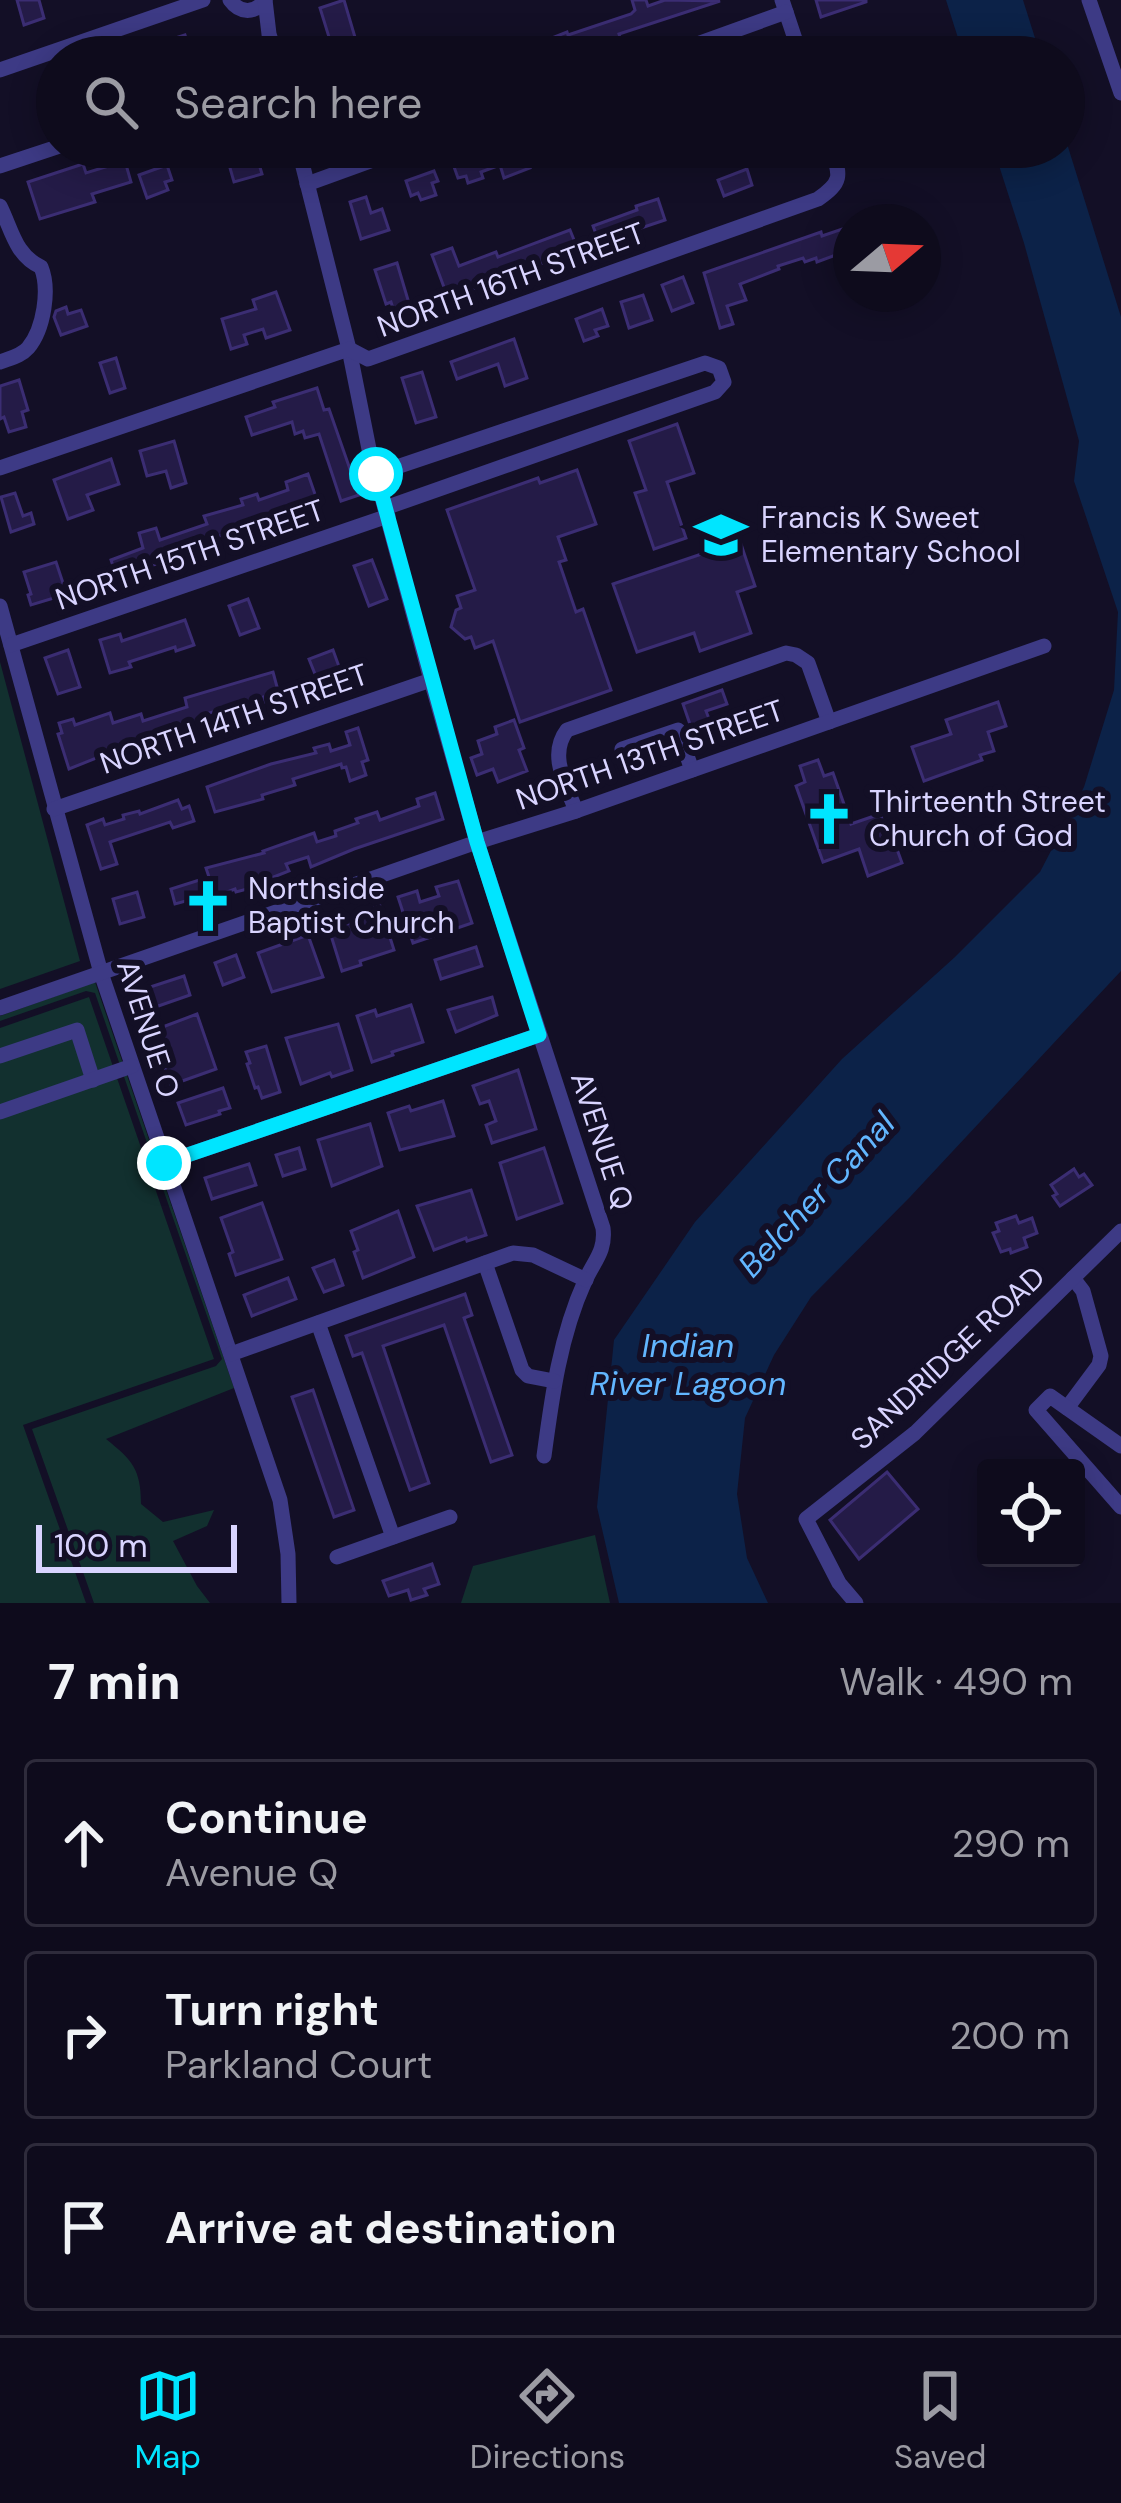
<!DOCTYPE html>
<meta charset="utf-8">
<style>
:root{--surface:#0e0b1c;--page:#171425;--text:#f1f3f6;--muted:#9b9ba3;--line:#2e2b3b;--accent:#00e5ff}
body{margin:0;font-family:"DM Sans",sans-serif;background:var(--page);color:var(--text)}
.controls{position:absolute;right:36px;bottom:36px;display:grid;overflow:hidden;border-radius:12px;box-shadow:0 6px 30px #0003}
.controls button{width:108px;height:108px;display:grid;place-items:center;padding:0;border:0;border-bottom:3px solid var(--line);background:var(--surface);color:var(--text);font:60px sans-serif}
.compass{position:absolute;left:833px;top:204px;width:108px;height:108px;border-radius:50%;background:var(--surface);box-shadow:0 6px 30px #0003;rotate:71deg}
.scale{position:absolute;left:36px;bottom:30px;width:201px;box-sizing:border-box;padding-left:12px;border:6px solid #d9d4ff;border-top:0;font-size:33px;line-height:42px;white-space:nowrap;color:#d9d4ff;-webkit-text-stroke:9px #130f26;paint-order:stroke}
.stop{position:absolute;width:36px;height:36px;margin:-27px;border:9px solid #00e5ff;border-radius:50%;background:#fff}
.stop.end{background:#00e5ff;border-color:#fff;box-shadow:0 3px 12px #0008}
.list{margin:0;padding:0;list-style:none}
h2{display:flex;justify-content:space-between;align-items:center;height:156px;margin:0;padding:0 48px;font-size:51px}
h2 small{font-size:39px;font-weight:400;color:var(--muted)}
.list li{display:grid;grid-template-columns:78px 1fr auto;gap:36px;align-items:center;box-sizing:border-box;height:168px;margin:0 24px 24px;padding:0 24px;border:3px solid var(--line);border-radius:12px}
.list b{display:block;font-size:45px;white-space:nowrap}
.list p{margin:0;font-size:39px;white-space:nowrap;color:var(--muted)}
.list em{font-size:39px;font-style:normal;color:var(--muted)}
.icon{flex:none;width:66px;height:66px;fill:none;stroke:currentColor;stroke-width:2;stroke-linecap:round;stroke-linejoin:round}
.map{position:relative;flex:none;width:1121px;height:1603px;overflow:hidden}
.search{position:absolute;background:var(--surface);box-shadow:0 6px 30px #0003;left:36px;right:36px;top:36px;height:132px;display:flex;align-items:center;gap:30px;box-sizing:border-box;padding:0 42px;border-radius:66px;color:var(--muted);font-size:45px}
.sheet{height:732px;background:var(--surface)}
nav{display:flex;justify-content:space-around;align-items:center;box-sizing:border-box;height:168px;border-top:3px solid var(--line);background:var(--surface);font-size:33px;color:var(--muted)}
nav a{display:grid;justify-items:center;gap:6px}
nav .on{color:var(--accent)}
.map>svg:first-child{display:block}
.green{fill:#12302f}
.water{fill:#0c2248}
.building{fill:#241b47;stroke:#3b2d73;stroke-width:3}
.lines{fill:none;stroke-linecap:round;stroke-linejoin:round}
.minor{stroke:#3d3a85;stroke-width:15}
.route{stroke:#00e5ff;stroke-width:15}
.labels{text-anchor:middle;stroke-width:12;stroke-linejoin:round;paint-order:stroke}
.street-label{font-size:30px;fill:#d9d4ff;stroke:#130f26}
.poi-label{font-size:30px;fill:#d9d4ff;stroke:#130f26;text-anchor:start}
.water-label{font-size:33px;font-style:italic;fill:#62b6ff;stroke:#130f26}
</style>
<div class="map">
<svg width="1121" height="1603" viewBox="0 0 1121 1603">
<rect width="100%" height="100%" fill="#130f26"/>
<g class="green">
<path d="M0 662 80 961 0 989Z"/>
<path d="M95 982 234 1388 106 1439C132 1460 141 1469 141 1504L163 1522 214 1510 207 1526 173 1541 197 1586 210 1603H94L32 1429 216 1366 222 1359 95 993 86 991 0 1021V1016Z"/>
<path d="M89 997 214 1359 23 1425 86 1603H0V1028Z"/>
<path d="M595 1535 610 1603H461L473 1566Z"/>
</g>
<g class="water">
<path d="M946 0H1023L1041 57H964Z"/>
<path d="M1064 134 1121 317V971L910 1197 811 1297 774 1355 745 1418 737 1494 747 1558 768 1603H619L597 1507 614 1340 695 1222 842 1059 955 957 1040 872 1084 787 1114 690 1118 612 1074 481 1079 441 1024 243 993 147H1064Z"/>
</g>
<g class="building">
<path d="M17 0H39L44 18 24 25Z"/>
<path d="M344 0 357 44 329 53 324 39 329 37 320 8Z"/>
<path d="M632 0H646L648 6 665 0 720 1 619 34 620 37 560 57H512L541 45 539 43 567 32 568 35 631 14 635 10Z"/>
<path d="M816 0H866V2L821 17Z"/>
<path d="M185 35 192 57H139L138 54 170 45 169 40Z"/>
<path d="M224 147H254L262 174 234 182Z"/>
<path d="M502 147H563V149L527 161 530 168 504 178 500 165 481 172 483 178 468 183 466 176 458 178 453 164Z"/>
<path d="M125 161 131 182 92 194 95 202 40 219 28 182 83 164 86 173Z"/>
<path d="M167 165 172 180 165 182 168 190 147 198 139 175Z"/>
<path d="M747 169 752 185 724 196 718 180Z"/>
<path d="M434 171 438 181 432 183 436 195 421 200 418 193 411 196 406 181Z"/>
<path d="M366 197 371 213 382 209 389 230 361 239 350 202Z"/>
<path d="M658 199 665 220 599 242 593 226 637 210 636 206Z"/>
<path d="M851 226V277L841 253 817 262 816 258 805 262 803 258 778 266 779 269 740 284 746 300 727 306 733 324 720 328 704 273 821 232 822 236Z"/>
<path d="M570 230 578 250 448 298 432 255 452 248 459 266 496 252 498 257Z"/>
<path d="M397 263 411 310 395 315 391 302 386 304 375 270Z"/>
<path d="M683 277 693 303 672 311 662 285Z"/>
<path d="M276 292 290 330 266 338 263 329 244 335 247 344 231 349 222 319 256 309 253 300Z"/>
<path d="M643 295 652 320 629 328 621 302Z"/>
<path d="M66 307 68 314 81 310 87 326 61 335 54 317 56 311Z"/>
<path d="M602 309 608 326 595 330 598 336 584 341 576 319Z"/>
<path d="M514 339 527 378 505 386 498 364 457 379 451 362Z"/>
<path d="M116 358 125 388 110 393 100 363Z"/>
<path d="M422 372 436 417 416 423 402 378Z"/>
<path d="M19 380 28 410 22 412 26 427 9 432 4 417 0 419V386Z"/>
<path d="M317 388 324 410 329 409 359 495 341 501 319 434 305 438 303 431 295 434 292 422 252 435 246 417 275 407 273 402Z"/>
<path d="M677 424 694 473 667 482 686 538 654 549 635 493 646 490 629 441Z"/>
<path d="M174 441 186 483 171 488 166 471 147 476 140 451Z"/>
<path d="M111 459 119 484 87 495 93 510 68 519 54 480Z"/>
<path d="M577 470 596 524 558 537 566 560 559 562 576 612 583 609 611 690 520 722 493 641 475 648 471 637 465 639 451 627 456 610 461 608 457 596 475 590 447 510 538 478 540 483Z"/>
<path d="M308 474 317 500 307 503 308 508 295 513 293 508 264 518 265 520 202 542 203 544 166 557 167 560 117 578 111 560 143 548 139 533 156 528 160 540 207 524 204 516 243 505 241 499 257 494 259 500 288 490 286 482Z"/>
<path d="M15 493 23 516 31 513 34 524 11 532 1 497Z"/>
<path d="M740 541 755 586 737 592 751 633 700 651 694 633 637 652 613 584Z"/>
<path d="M372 560 387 599 369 606 354 566Z"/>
<path d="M56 562 64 586 52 590 54 598 31 605 28 595 31 594 24 572Z"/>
<path d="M248 599 259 628 240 635 229 606Z"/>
<path d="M185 620 194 645 176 651 175 647 129 662 131 667 110 673 100 640 120 634 122 641Z"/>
<path d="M68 650 80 687 58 694 45 658Z"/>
<path d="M333 650 342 675 319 684 309 659Z"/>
<path d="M273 672 280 698 265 702 263 697 206 714 208 720 154 737 156 741 127 750 126 746 69 769 58 734 62 733 59 723 73 719 75 725 110 713 113 723 141 714 143 721 187 707 185 698Z"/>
<path d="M722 690 727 704 706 711 713 729 694 736 683 704Z"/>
<path d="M998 702 1006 726 988 732 994 751 980 755 982 760 924 781 912 747 951 734 946 720Z"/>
<path d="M514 720 524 748 519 750 527 771 498 782 493 769 477 775 471 758 482 754 478 741 497 734 495 727Z"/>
<path d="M358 728 368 760 362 762 366 775 350 781 346 767 342 768 341 764 293 779 295 785 262 795 263 799 215 812 207 787 271 764 316 753 314 748 329 744 331 751 350 745 346 732Z"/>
<path d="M818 760 824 776 833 773 851 824 880 814 891 843 894 841 902 863 868 876 859 849 823 862 796 786 805 782 800 766Z"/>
<path d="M435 793 443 819 354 849 311 867 308 857 286 864 289 871 261 882 262 885 236 892 235 889 206 900 204 896 175 904 171 889 209 877 206 868 264 853 263 851 314 833 317 842 336 836 335 831 358 823 356 819 377 812 380 820 419 806 417 799Z"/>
<path d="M178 800 182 809 189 806 194 821 173 828 170 822 110 842 117 864 101 869 87 825 103 819 105 825 124 819 123 815 139 811 140 814Z"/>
<path d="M458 881 472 923 413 943 398 897 417 891 420 902 439 896 436 887Z"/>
<path d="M137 892 144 917 120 924 113 899Z"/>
<path d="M380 906 394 950 360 961 361 965 342 971 329 929 360 920 358 914Z"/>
<path d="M308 935 323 977 272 992 258 953Z"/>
<path d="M476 947 482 966 441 979 435 960Z"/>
<path d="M236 955 244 977 223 985 215 963Z"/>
<path d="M184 976 190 995 144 1011 138 991Z"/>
<path d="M492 997 497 1015 456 1032 448 1010Z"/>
<path d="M411 1005 423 1042 392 1052 393 1055 372 1062 357 1016 375 1010 377 1016Z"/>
<path d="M197 1014 216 1069 171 1085 152 1031Z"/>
<path d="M338 1024 352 1070 332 1077 330 1073 301 1084 286 1038Z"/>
<path d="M266 1046 280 1092 262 1098 258 1087 255 1088 247 1064 250 1063 246 1052Z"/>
<path d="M518 1070 536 1129 492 1143 486 1125 496 1121 489 1101 480 1104 473 1086Z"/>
<path d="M223 1088 230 1108 219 1111 220 1114 186 1125 178 1103Z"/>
<path d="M443 1101 454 1136 400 1150 388 1113 409 1106 411 1111Z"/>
<path d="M370 1124 382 1166 332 1186 318 1140Z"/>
<path d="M299 1148 305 1169 283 1176 276 1155Z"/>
<path d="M544 1148 562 1203 517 1219 500 1163Z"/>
<path d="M249 1164 256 1185 212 1199 205 1178Z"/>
<path d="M1074 1169 1079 1177 1084 1174 1092 1185 1060 1206 1053 1196 1057 1194 1051 1185Z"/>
<path d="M471 1190 486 1235 467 1241 466 1238 434 1250 417 1206Z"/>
<path d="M262 1203 282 1259 236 1275 229 1254 233 1252 221 1218Z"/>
<path d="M398 1211 414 1257 363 1278 354 1252 358 1250 351 1231Z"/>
<path d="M1016 1216 1019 1223 1032 1218 1037 1233 1024 1238 1027 1247 1011 1253 1010 1249 1001 1252 993 1233 999 1231 996 1223Z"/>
<path d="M334 1260 343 1285 324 1292 313 1268Z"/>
<path d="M288 1278 296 1299 252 1316 244 1295Z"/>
<path d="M465 1294 472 1315 464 1318 512 1455 491 1462 444 1325 383 1346 429 1483 410 1490 362 1353 353 1356 346 1336Z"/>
<path d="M313 1390 354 1510 334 1517 292 1397Z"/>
<path d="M887 1472 918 1509 859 1559 830 1520Z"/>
<path d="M432 1564 439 1584 424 1589 427 1595 411 1600 408 1590 389 1596 383 1581Z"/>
</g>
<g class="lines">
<g class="minor">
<path d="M230 0C240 14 255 14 265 0"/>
<path d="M265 0 269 34 276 57"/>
<path d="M782 0 801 57"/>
<path d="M1089 0 1121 93"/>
<path d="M661 57 786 12"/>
<path d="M0 70 203 0"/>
<path d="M298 147 349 349 369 449 431 680 477 842 603 1228C606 1251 594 1261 585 1281 560 1336 552 1396 544 1456"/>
<path d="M0 166 57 147"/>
<path d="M307 184 409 147"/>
<path d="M0 206C12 230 15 255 41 267 50 289 44 329 28 348 21 356 10 358 0 362"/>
<path d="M0 468 349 349 368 359 818 199C844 181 840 175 831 147"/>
<path d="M376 474 705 363 719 368 724 382 715 392 385 508"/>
<path d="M0 606 101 973 280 1500 288 1554 289 1603"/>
<path d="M11 645 388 516"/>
<path d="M622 749 678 730 692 770"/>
<path d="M54 809 431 680"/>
<path d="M576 811C566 784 548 755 567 730L786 653 796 655 808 663 829 722"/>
<path d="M0 1008 477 842 576 811 1044 646"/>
<path d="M0 1056 77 1030 93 1080"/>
<path d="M0 1112 132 1066"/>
<path d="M164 1163 539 1035"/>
<path d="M485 1263 522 1370 528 1376 554 1381"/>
<path d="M318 1323 393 1537"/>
<path d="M231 1354 513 1253 533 1255 586 1280"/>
<path d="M1067 1408 1099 1365 1101 1356 1083 1291 1073 1278"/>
<path d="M1121 1446 1050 1396 1036 1410 1121 1507"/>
<path d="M337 1557 450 1517"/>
<path d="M856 1603 839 1583 806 1519 915 1433 1121 1231"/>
</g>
</g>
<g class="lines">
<path class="route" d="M164 1163 539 1035 477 842 376 474"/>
</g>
<defs>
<g id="school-bare" transform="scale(4.14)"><path d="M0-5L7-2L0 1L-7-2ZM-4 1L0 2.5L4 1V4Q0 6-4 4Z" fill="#00e5ff" stroke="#130f26" stroke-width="2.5" paint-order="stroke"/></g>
<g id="church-bare" transform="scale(4.14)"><path d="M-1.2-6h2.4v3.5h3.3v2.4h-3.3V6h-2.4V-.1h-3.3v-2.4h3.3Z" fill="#00e5ff" stroke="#130f26" stroke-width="2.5" paint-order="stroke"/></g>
</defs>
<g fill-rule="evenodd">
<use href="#school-bare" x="721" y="535"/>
<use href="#church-bare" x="829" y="819"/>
<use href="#church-bare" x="208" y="906"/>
</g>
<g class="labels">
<g class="street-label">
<text transform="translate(511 280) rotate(-20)" y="10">NORTH 16TH STREET</text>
<text transform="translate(190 555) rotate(-19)" y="10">NORTH 15TH STREET</text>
<text transform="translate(234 719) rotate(-19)" y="10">NORTH 14TH STREET</text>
<text transform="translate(650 755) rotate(-19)" y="10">NORTH 13TH STREET</text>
<text transform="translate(148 1029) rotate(72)" y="10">AVENUE O</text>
<text transform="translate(602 1141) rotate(72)" y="10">AVENUE Q</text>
<text transform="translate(948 1358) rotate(-43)" y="10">SANDRIDGE ROAD</text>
</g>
<g class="poi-label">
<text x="761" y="528">Francis K Sweet<tspan x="761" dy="34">Elementary School</tspan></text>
<text x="869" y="812">Thirteenth Street<tspan x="869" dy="34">Church of God</tspan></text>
<text x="248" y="899">Northside<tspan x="248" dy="34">Baptist Church</tspan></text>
</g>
<g class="water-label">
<text transform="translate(816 1194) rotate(-47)" y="12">Belcher Canal</text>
<text x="688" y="1357">Indian<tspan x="688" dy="38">River Lagoon</tspan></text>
</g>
</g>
</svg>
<div class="controls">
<button><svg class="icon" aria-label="locate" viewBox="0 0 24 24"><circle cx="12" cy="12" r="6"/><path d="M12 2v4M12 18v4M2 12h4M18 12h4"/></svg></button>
</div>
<svg class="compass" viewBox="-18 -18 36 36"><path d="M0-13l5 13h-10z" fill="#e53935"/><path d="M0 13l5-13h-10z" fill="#9b9ba3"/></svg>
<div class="scale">100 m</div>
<div class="stop" style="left:376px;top:474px"></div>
<div class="stop end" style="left:164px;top:1163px"></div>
<div class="search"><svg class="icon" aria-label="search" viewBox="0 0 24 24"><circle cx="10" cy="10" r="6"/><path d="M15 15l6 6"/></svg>Search here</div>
</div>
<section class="sheet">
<h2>7 min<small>Walk · 490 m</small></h2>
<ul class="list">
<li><svg class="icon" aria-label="ahead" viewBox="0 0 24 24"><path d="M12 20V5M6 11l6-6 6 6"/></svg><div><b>Continue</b><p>Avenue Q</p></div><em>290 m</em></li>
<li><svg class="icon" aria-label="right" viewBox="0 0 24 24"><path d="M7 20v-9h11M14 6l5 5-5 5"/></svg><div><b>Turn right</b><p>Parkland Court</p></div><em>200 m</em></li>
<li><svg class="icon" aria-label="arrive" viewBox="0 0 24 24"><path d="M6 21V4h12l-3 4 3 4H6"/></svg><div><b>Arrive at destination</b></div></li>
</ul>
</section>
<nav>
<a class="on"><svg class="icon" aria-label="map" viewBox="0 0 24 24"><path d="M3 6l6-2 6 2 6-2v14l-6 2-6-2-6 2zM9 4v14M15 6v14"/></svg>Map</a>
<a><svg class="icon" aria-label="directions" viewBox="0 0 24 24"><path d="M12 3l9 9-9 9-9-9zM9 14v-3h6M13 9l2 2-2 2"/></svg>Directions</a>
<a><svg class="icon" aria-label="saved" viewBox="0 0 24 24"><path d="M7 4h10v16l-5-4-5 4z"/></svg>Saved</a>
</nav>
